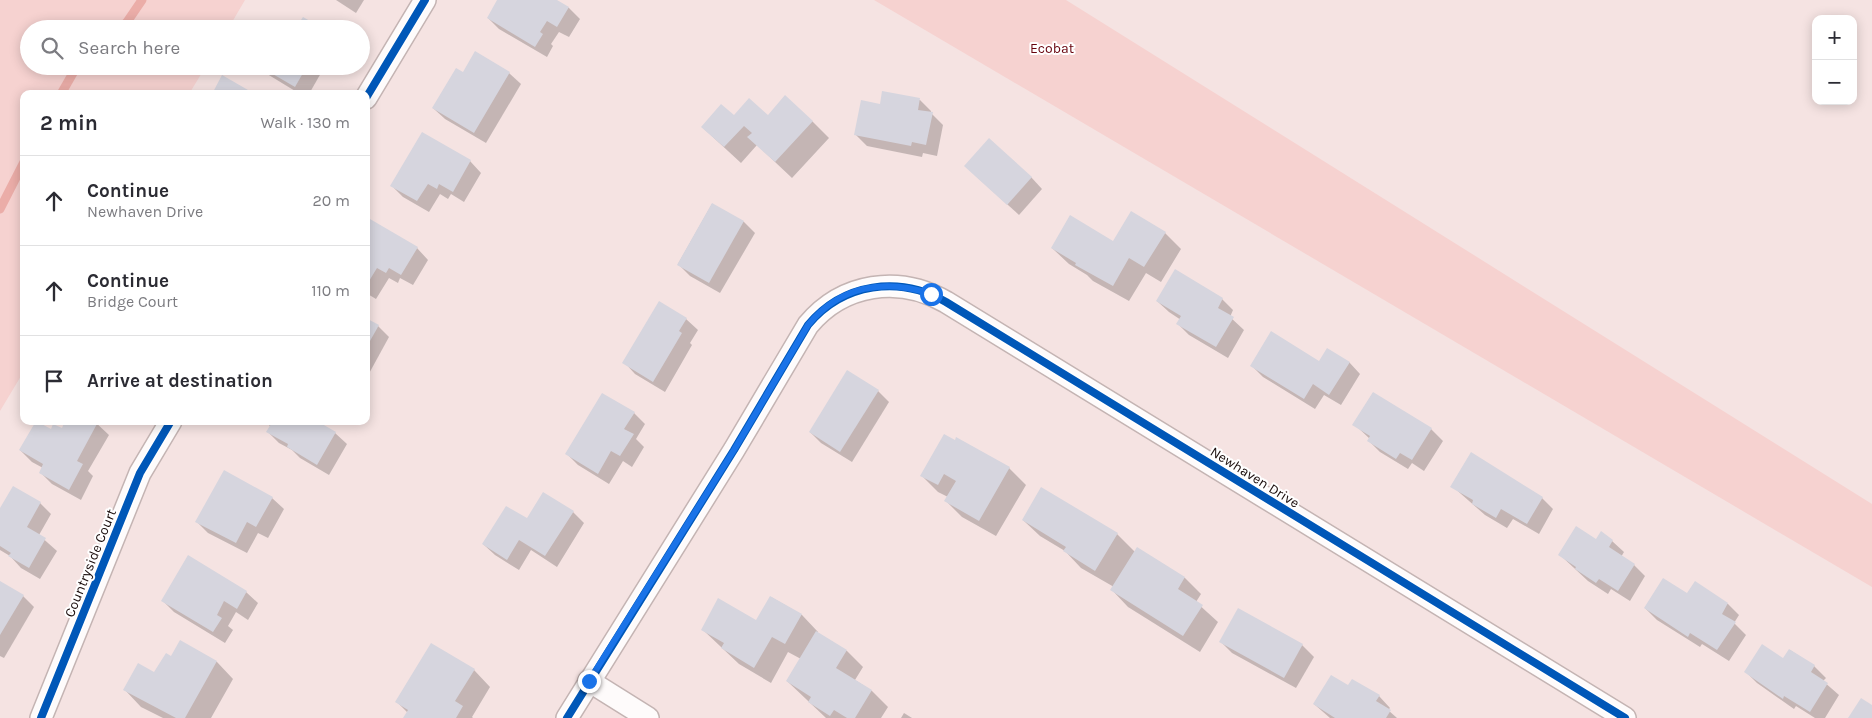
<!DOCTYPE html>
<meta charset="utf-8">
<style>
:root{--surface:#fff;--page:#f7f7f7;--text:#2b2b33;--muted:#7c7c81;--line:#e1e1e2}
body{margin:0;font-family:Karla,sans-serif;background:var(--page);color:var(--text)}
.controls{position:absolute;right:15px;top:15px;display:grid;overflow:hidden;border-radius:10px;box-shadow:0 2px 12px #0003}
.controls button{width:45px;height:45px;display:grid;place-items:center;padding:0;border:0;border-bottom:1px solid var(--line);background:var(--surface);color:var(--text);font:25px sans-serif}
.stop{position:absolute;width:15px;height:15px;margin:-11px;border:4px solid #1a73e8;border-radius:50%;background:#fff}
.stop.end{background:#1a73e8;border-color:#fff;box-shadow:0 1px 5px #0008}
.list{margin:0;padding:0;list-style:none}
h2{display:flex;justify-content:space-between;align-items:center;height:65px;margin:0;padding:0 20px;font-size:21px}
h2 small{font-size:16px;font-weight:400;color:var(--muted)}
.list li{display:grid;grid-template-columns:32px 1fr auto;gap:15px;align-items:center;box-sizing:border-box;height:90px;padding:0 20px;border-top:1px solid var(--line)}
.list b{display:block;font-size:19px;white-space:nowrap}
.list p{margin:0;font-size:16px;white-space:nowrap;color:var(--muted)}
.list em{font-size:16px;font-style:normal;color:var(--muted)}
.icon{flex:none;width:28px;height:28px;fill:none;stroke:currentColor;stroke-width:2;stroke-linecap:round;stroke-linejoin:round}
.map{position:relative;flex:none;width:1872px;height:718px;overflow:hidden}
.search{position:absolute;background:var(--surface);box-shadow:0 2px 12px #0003;left:20px;top:20px;width:350px;height:55px;display:flex;align-items:center;gap:12px;box-sizing:border-box;padding:0 18px;border-radius:28px;color:var(--muted);font-size:19px}
.panel{position:absolute;background:var(--surface);box-shadow:0 2px 12px #0003;left:20px;top:90px;width:350px;height:335px;border-radius:10px}
.map>svg:first-child{display:block}
.green{fill:#f6d2d0}
.shadow{fill:#0003}
.lines{fill:none;stroke-linecap:round;stroke-linejoin:round}
.stream{stroke:#ebada8;stroke-width:9}
.building{fill:#d6d5de}
.street-casing{stroke:#c4b4b3;stroke-width:24}
.street{stroke:#fefbfb;stroke-width:21}
.cycleway-casing{stroke:#fff;stroke-width:11}
.cycleway{stroke:#0057b8;stroke-width:8}
.route{stroke:#1a73e8;stroke-width:6}
.labels{text-anchor:middle;stroke-width:4;stroke-linejoin:round;paint-order:stroke}
.park-label{font-size:14px;fill:#67020c;stroke:#fff}
.street-label{font-size:14px;fill:#190c0b;stroke:#fff}
</style>
<div class="map">
<svg width="1872" height="718" viewBox="0 0 1872 718">
<rect width="100%" height="100%" fill="#f5e3e2"/>
<g class="green">
<path d="M0 0H245L228 29H29V66H206L189 94H24V371L0 411Z"/>
<path d="M874 0H1066L1872 504V587Z"/>
</g>
<g class="shadow">
<path d="M336 0H364L356 13Z"/>
<path d="M499 0H555L569 8 580 19 569 37 559 32 551 44 553 46 547 57 499 29 488 18Z"/>
<path d="M254 66H325L309 94H300Z"/>
<path d="M463 73H509L521 84 486 143 445 119 433 108Z"/>
<path d="M920 100 931 111V113L943 125 937 156 923 153 922 157 867 146 856 135 881 105Z"/>
<path d="M768 116 812 121 829 138 792 178 757 145 741 163 702 127 734 117Z"/>
<path d="M470 161 481 173 464 202 451 194 448 199 440 194 429 212 403 197 392 186Z"/>
<path d="M977 177H1031L1042 189 1019 215Z"/>
<path d="M712 204 744 222 755 233 720 293 690 276 678 264Z"/>
<path d="M366 228 417 248 428 260 413 285 400 278 398 283 389 278 376 299 366 293Z"/>
<path d="M1165 233 1181 249 1161 282 1146 273 1129 301 1093 281 1087 275 1069 264 1052 248 1113 243Z"/>
<path d="M1222 299 1233 310 1230 317 1244 330 1228 358 1189 335 1178 324 1181 320 1169 312 1157 301Z"/>
<path d="M366 319 378 326 389 337 366 379Z"/>
<path d="M686 319 698 330 690 343 692 345 665 392 635 374 624 362Z"/>
<path d="M1320 362H1349L1360 374 1341 405 1324 395 1315 409 1263 377 1252 366Z"/>
<path d="M878 391 889 402 852 462 821 443 810 432Z"/>
<path d="M1373 393 1431 429 1443 441 1424 471 1412 463 1408 469 1380 452 1369 441 1370 439 1354 424Z"/>
<path d="M634 413 645 424 636 439 644 447 632 467 623 461 609 484 578 465 567 454Z"/>
<path d="M67 421H94L109 435 88 471 93 476 81 500 52 484 40 472 43 468 32 462 20 450 51 430H62Z"/>
<path d="M265 421H322L320 424 335 433 347 444 329 475 300 458 292 450 279 443 268 432 271 427Z"/>
<path d="M957 439 1009 468 1026 485 996 536 962 517 946 501 948 497 938 492 922 476Z"/>
<path d="M1452 486 1542 498 1553 509 1539 534 1513 519 1507 528 1485 515Z"/>
<path d="M272 498 284 509 268 538 258 533 247 553 208 533 197 522Z"/>
<path d="M40 503 51 514 39 535 57 551 40 579 21 568 10 556 0 550V510Z"/>
<path d="M573 512 584 523 557 567 531 550 519 570 495 555 483 544 527 520Z"/>
<path d="M1023 520 1117 534 1135 552 1185 578 1201 594 1196 602 1218 622 1200 652 1128 607 1112 590 1114 587 1081 568 1065 551 1040 536Z"/>
<path d="M1596 541H1612L1624 552 1621 557 1634 565 1645 576 1630 601 1611 589 1608 594 1588 581 1559 554Z"/>
<path d="M0 582 23 596 34 607 4 658 0 656Z"/>
<path d="M246 592 258 603 248 620 236 612 228 626 233 630 225 643 174 612 162 600Z"/>
<path d="M1688 595 1728 604 1739 615 1734 623 1746 635 1729 661 1702 644 1700 647 1657 620 1645 608Z"/>
<path d="M771 597 802 615 818 632 817 633 847 651 863 667 855 680 872 691 888 707 881 718H826L787 681 801 659 788 652 771 683 739 664 702 629 757 622Z"/>
<path d="M1239 610 1302 645 1314 657 1296 688 1232 653 1221 642Z"/>
<path d="M181 642 217 662 233 679 211 718H163L141 707 125 690 155 674 172 658Z"/>
<path d="M1790 650 1814 666 1826 678 1823 681 1839 695 1825 718H1815L1796 706 1794 709 1757 683 1746 672 1783 660Z"/>
<path d="M474 670 490 687 472 717 473 718H405L408 713 397 702Z"/>
<path d="M1349 687 1379 696 1390 708 1388 710 1397 718H1330L1314 704Z"/>
<path d="M904 713 912 718H901Z"/>
</g>
<g class="lines">
<g class="stream">
<path d="M120 29 127 22 142 0"/>
<path d="M61 94 77 66"/>
<path d="M0 209 24 162"/>
</g>
</g>
<g class="building">
<path d="M497 0H557L569 7 557 27 547 21 540 32 543 34 535 47 487 18Z"/>
<path d="M303 17 324 29H295Z"/>
<path d="M475 51 510 72 474 133 432 108 456 68 463 72Z"/>
<path d="M259 66H307L295 87Z"/>
<path d="M222 75 255 94H212Z"/>
<path d="M882 91 920 98 918 110 933 112 926 145 912 142 911 146 854 135 861 100 880 104Z"/>
<path d="M785 95 813 121 775 162 747 137 752 133 744 126 724 147 701 127 721 104 734 115 749 98 768 115Z"/>
<path d="M422 132 471 160 453 192 439 184 437 189 428 184 417 201 390 186Z"/>
<path d="M989 138 1032 177 1007 205 964 166Z"/>
<path d="M712 203 744 221 709 283 677 265Z"/>
<path d="M1131 211 1166 232 1144 267 1129 258 1113 286 1075 265 1076 263 1051 248 1070 215 1113 241Z"/>
<path d="M370 219 418 247 401 275 389 268 386 273 377 268 366 286V225Z"/>
<path d="M1175 269 1223 298 1218 308 1234 317 1216 347 1176 324 1181 316 1156 301Z"/>
<path d="M659 301 687 318 679 331 682 333 653 382 622 363Z"/>
<path d="M366 318 379 325 366 348Z"/>
<path d="M1271 331 1319 361 1327 348 1350 362 1329 395 1313 384 1304 399 1250 366Z"/>
<path d="M847 370 879 390 840 452 809 432Z"/>
<path d="M1373 392 1432 428 1412 460 1400 453 1396 459 1367 441 1370 436 1352 425Z"/>
<path d="M602 393 635 412 624 429 634 434 620 456 611 451 598 474 565 454Z"/>
<path d="M36 421 51 429 53 424 62 428 65 421 98 422 77 461 83 464 69 490 39 473 43 464 19 450Z"/>
<path d="M265 421H317L336 432 317 465 287 447 288 444 266 432 271 424Z"/>
<path d="M944 434 955 440 956 437 1010 467 979 521 944 501 956 481 944 474 938 485 920 476Z"/>
<path d="M1471 452 1543 497 1527 524 1501 509 1496 518 1472 504 1473 500 1450 487Z"/>
<path d="M224 470 273 497 256 527 247 522 236 543 195 522Z"/>
<path d="M13 486 41 502 27 527 46 538 29 568 8 556 11 553 0 546V508Z"/>
<path d="M1041 487 1118 533 1095 571 1063 551 1066 547 1022 520Z"/>
<path d="M543 492 574 511 545 556 519 540 507 560 482 544 506 506 527 518Z"/>
<path d="M1576 526 1596 539 1601 531 1613 540 1609 547 1635 564 1618 591 1599 579 1596 583 1575 569 1576 567 1558 555Z"/>
<path d="M1137 547 1185 577 1178 589 1203 605 1183 636 1110 590Z"/>
<path d="M188 555 247 591 237 609 224 601 217 615 222 618 213 632 161 601Z"/>
<path d="M1663 578 1687 593 1695 581 1728 603 1722 614 1736 622 1717 650 1690 633 1688 637 1644 608Z"/>
<path d="M0 581 24 595 0 635Z"/>
<path d="M770 596 802 614 785 644 772 637 754 668 721 648 724 643 701 630 718 598 756 620Z"/>
<path d="M1238 608 1303 644 1284 678 1219 642Z"/>
<path d="M816 631 847 650 836 668 872 690 855 718H847L834 710 830 716 808 702 811 697 786 681Z"/>
<path d="M180 640 217 661 185 718H176L123 690 138 663 154 672 166 653 171 656Z"/>
<path d="M431 643 475 669 455 701 463 706 456 718H403L408 710 395 702Z"/>
<path d="M1762 644 1783 658 1789 649 1815 665 1811 672 1828 683 1810 712 1784 696 1783 699 1744 672Z"/>
<path d="M1331 675 1348 685 1352 679 1380 695 1376 701 1391 710 1386 718H1335L1313 704Z"/>
<path d="M1861 698 1872 705V718H1848Z"/>
</g>
<g class="lines">
<g class="street-casing">
<g id="street">
<path d="M366 98 425 0"/>
<path d="M589 681 648 718"/>
<path d="M41 718 140 473 171 421"/>
<path d="M567 718 734 450 808 325C843 283 899 275 946 302L1625 718"/>
</g>
</g>
<use href="#street" class="street"/>
<g class="cycleway-casing">
<g id="cycleway">
<path d="M366 98 425 0"/>
<path d="M41 718 140 473 171 421"/>
<path d="M567 718 734 450 808 325C843 283 899 275 946 302L1625 718"/>
</g>
</g>
<use href="#cycleway" class="cycleway"/>
</g>
<g class="lines">
<path class="route" d="M589 681 734 450 808 325C840 286 884 278 931 294"/>
</g>
<g class="labels">
<g class="park-label">
<text x="1052" y="53">Ecobat</text>
</g>
<g class="street-label">
<text transform="translate(1255 477) rotate(32)" y="5">Newhaven Drive</text>
<text transform="translate(90 563) rotate(-68)" y="5">Countryside Court</text>
</g>
</g>
</svg>
<div class="controls">
<button>+</button>
<button>−</button>
</div>
<div class="stop" style="left:931px;top:294px"></div>
<div class="stop end" style="left:589px;top:681px"></div>
<div class="search"><svg class="icon" aria-label="search" viewBox="0 0 24 24"><circle cx="10" cy="10" r="6"/><path d="M15 15l6 6"/></svg>Search here</div>
<section class="panel">
<h2>2 min<small>Walk · 130 m</small></h2>
<ul class="list">
<li><svg class="icon" aria-label="ahead" viewBox="0 0 24 24"><path d="M12 20V5M6 11l6-6 6 6"/></svg><div><b>Continue</b><p>Newhaven Drive</p></div><em>20 m</em></li>
<li><svg class="icon" aria-label="ahead" viewBox="0 0 24 24"><path d="M12 20V5M6 11l6-6 6 6"/></svg><div><b>Continue</b><p>Bridge Court</p></div><em>110 m</em></li>
<li><svg class="icon" aria-label="arrive" viewBox="0 0 24 24"><path d="M6 21V4h12l-3 4 3 4H6"/></svg><div><b>Arrive at destination</b></div></li>
</ul>
</section>
</div>
